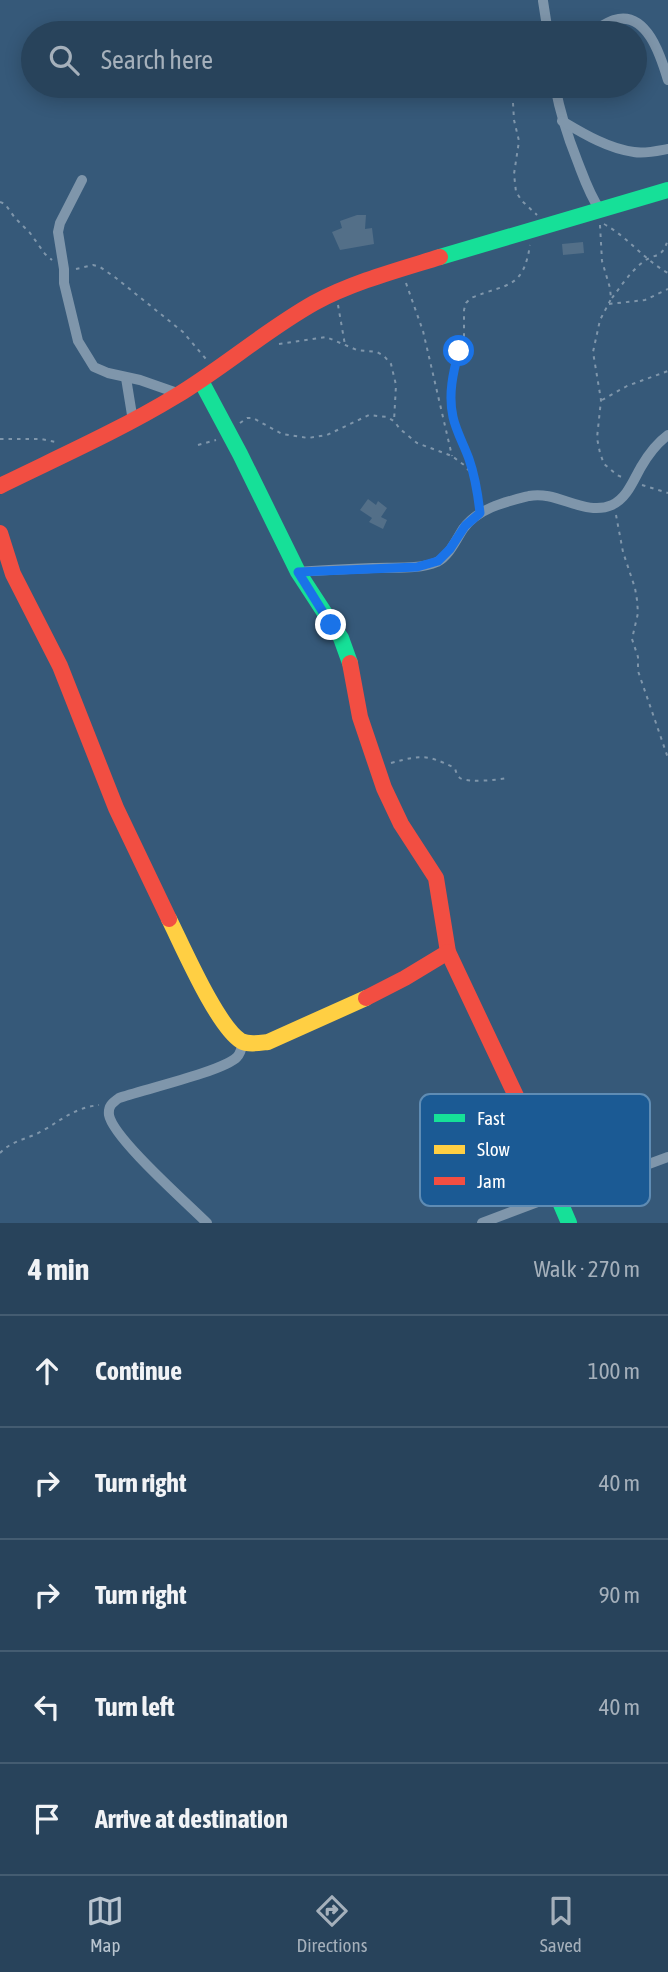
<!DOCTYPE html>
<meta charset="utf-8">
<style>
:root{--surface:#28435b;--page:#304a61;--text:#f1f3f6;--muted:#a5b0bb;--line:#445c71;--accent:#b9c5d0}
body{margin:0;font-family:"Asap Condensed",sans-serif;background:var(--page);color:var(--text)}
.stop{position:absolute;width:21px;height:21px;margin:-16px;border:5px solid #1a73e8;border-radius:50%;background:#fff}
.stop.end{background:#1a73e8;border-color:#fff;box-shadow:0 2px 7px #0008}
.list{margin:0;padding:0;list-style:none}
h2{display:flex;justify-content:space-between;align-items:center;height:91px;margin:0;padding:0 28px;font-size:30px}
h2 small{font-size:23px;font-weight:400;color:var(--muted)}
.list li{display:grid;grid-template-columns:46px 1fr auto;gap:21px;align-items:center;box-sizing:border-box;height:112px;padding:0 28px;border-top:2px solid var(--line)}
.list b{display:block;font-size:26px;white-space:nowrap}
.list em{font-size:23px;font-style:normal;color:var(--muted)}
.icon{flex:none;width:38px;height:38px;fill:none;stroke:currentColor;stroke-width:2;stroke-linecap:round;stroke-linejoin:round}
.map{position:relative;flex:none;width:668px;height:1223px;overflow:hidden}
.search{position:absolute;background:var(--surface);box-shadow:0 4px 18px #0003;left:21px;right:21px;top:21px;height:77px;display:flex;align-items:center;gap:18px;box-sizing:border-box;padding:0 24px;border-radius:38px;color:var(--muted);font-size:26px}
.sheet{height:651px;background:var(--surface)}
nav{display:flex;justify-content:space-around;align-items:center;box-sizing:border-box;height:98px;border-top:2px solid var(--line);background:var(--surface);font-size:19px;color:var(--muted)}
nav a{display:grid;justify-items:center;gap:4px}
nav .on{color:var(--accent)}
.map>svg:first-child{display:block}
.building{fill:#536f88}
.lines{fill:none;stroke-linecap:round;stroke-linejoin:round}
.path{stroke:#7f96ab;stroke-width:2;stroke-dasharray:3.5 5;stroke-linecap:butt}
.street{stroke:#7f96ab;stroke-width:10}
.fast{stroke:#16e098;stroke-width:16}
.slow{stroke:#ffcf43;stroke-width:16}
.jam{stroke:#f24e42;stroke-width:16}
.route{stroke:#1a73e8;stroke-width:9}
.key{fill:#1b5a94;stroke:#5f8cb4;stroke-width:2}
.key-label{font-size:19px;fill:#fff}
</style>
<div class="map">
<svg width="668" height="1223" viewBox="0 0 668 1223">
<rect width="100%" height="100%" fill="#365979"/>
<g class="building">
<path d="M357 215H366L365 229 372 228 374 244 340 250 332 232 342 228 340 221Z"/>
<path d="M583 242 584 253 563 255 562 244Z"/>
<path d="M368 499 376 505 378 501 387 508 381 517 387 520 383 529 369 522 372 518 360 510Z"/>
</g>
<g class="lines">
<g class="path">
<path d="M512 86 514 120 519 141 514 174 516 192 522 201 537 215"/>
<path d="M0 202 5 204 15 218 30 233 45 254 52 260"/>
<path d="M604 224C629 238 643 259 668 273"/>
<path d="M600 225 602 261 610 288 611 299 600 320 593 352 601 400 597 438 600 453 604 464 617 475 624 478"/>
<path d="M76 269 93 265 100 267 116 278 183 332 206 359"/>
<path d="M406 283 423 331 452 456"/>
<path d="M612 298C621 286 631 271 643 262 656 252 662 260 668 239"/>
<path d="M609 304 645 300 668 289"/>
<path d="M338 305 345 345"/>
<path d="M279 344 326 337 357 350 377 352 384 356 391 364 396 385 394 421"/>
<path d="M602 400 627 386 668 371"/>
<path d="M240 423 247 418H253L282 434 308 438 327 435 369 415 387 417 394 421 400 429 417 443 452 456 464 465 473 475"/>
<path d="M0 439H41L56 442"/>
<path d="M198 445 216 440"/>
<path d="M642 485 668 493"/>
<path d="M478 501 469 459 453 416 451 396 454 366 464 337V310L466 303 471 298C507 283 523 290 530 245"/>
<path d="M616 515 623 552 635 588 637 600 638 613 632 639 638 657V671L668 758"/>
<path d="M391 763C421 755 426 754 455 768 456 772 457 776 460 778 468 783 497 780 507 778"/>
<path d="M0 1153C12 1140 29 1139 44 1130 64 1118 75 1108 99 1105"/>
</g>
<g class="street">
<path d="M543 1 548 33"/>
<path d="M589 33C597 29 606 23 614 20 647 10 661 57 668 80"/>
<path d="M555 86C560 112 567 135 577 160 584 178 589 194 600 210"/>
<path d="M562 121C584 134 609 149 634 152 645 154 657 151 668 149"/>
<path d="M82 180 60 223 58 232 64 269V283L78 341 94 367 108 373 140 380 180 394"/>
<path d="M126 378 133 421"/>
<path d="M298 572C323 570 348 569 373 568 393 567 418 570 437 562 449 556 456 540 463 529 478 508 505 502 529 496 557 490 585 517 612 505 627 498 633 481 641 467 648 455 657 443 668 435"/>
<path d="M207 1223C187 1203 113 1138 109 1115 108 1106 112 1103 119 1098 142 1090 224 1071 237 1057 241 1053 242 1047 243 1042"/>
<path d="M482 1223 556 1195 600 1182 668 1157"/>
</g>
<g class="fast">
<path d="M440 257 668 190"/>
<path d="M201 381 240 454 298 572 341 638 350 663"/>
<path d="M530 1132 569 1223"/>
</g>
<path class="slow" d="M169 919C183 947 217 1026 241 1041 249 1045 259 1043 268 1042L366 998"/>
<g class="jam">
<path d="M0 486C59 457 120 430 176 396 224 367 266 330 314 303 353 282 398 270 440 257"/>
<path d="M0 533 13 574 60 666 116 808 169 919"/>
<path d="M350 663 360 717 384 788 401 824 436 878 448 952 516 1096 530 1132"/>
<path d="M366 998 405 978 448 952"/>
</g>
</g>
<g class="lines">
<path class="route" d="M331 625 298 572 417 567 438 561 450 549 465 526 480 513C478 495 475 476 469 459 464 445 456 431 453 417 448 395 453 372 459 351"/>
</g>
<rect x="420" y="1094" width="230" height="112" rx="10" class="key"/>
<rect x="434" y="1114" width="31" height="8" fill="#16e098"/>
<rect x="434" y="1145" width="31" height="9" fill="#ffcf43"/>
<rect x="434" y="1177" width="31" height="8" fill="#f24e42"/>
<g class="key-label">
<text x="477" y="1125">Fast</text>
<text x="477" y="1156">Slow</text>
<text x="477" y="1188">Jam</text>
</g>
</svg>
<div class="stop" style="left:459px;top:351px"></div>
<div class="stop end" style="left:331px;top:625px"></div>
<div class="search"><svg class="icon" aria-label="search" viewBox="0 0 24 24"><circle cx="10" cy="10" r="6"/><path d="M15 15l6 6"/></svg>Search here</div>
</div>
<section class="sheet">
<h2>4 min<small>Walk · 270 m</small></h2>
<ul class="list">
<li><svg class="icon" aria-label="ahead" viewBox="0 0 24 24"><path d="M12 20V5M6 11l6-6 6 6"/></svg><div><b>Continue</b></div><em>100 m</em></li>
<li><svg class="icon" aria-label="right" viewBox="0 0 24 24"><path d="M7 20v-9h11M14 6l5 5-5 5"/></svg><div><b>Turn right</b></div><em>40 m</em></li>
<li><svg class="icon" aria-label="right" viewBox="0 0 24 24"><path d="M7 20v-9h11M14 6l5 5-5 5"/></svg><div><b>Turn right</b></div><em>90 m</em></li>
<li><svg class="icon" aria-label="left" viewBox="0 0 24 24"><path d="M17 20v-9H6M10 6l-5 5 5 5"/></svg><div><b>Turn left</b></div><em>40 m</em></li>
<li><svg class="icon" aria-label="arrive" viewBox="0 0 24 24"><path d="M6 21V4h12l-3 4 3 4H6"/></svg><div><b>Arrive at destination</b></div></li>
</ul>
</section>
<nav>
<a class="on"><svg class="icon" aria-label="map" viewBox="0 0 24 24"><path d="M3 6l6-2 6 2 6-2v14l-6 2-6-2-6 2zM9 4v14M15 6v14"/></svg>Map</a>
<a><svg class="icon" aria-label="directions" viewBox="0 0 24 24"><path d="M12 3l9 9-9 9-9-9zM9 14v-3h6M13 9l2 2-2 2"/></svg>Directions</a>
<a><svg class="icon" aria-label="saved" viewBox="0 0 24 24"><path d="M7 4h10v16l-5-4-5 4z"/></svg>Saved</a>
</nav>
